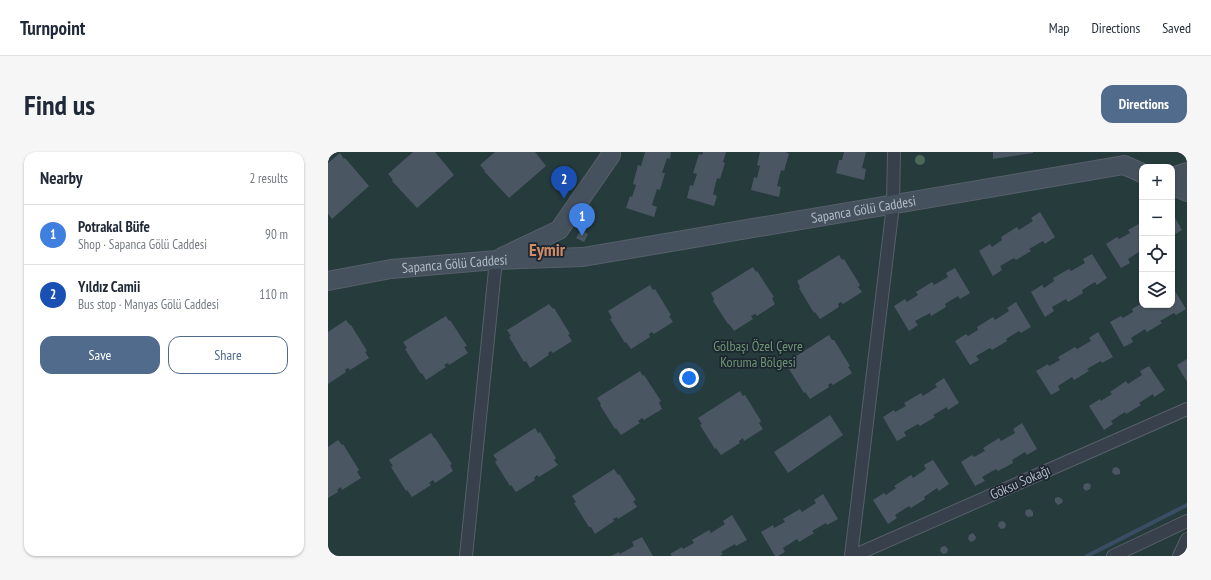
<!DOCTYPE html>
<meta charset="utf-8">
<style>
:root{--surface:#fff;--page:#f6f6f7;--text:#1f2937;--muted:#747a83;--line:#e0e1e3;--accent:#506b8b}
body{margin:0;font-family:"PT Sans Narrow",sans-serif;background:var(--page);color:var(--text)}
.controls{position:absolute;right:12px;top:12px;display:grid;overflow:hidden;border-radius:8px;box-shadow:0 1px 3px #0004}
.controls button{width:36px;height:36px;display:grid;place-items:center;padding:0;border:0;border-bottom:1px solid var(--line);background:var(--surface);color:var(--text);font:20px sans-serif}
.you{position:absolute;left:361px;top:226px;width:14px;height:14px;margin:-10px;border:3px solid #fff;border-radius:50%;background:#1a73e8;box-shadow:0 0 0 6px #1a73e833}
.badge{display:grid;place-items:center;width:26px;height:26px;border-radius:50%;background:var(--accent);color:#fff;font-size:13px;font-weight:700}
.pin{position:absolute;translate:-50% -33px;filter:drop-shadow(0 1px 2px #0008)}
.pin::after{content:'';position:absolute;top:21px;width:14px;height:12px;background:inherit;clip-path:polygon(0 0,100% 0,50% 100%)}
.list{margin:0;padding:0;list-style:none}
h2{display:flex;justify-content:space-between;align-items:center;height:52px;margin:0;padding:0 16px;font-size:17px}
h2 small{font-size:13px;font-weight:400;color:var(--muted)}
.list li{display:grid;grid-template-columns:26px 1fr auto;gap:12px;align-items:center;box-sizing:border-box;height:60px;padding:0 16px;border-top:1px solid var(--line)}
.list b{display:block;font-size:15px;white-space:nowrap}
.list p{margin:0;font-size:13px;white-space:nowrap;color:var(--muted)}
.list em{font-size:13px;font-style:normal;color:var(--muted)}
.actions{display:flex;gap:8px;padding:12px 16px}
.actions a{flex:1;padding:9px 0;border:1px solid var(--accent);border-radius:12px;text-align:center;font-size:14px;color:var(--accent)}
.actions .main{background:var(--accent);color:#fff}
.icon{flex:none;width:22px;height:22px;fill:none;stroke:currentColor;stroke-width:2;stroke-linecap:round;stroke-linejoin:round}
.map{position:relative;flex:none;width:859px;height:404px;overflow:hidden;border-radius:12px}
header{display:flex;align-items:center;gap:24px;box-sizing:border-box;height:56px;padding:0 20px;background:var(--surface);border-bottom:1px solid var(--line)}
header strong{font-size:19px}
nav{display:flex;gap:22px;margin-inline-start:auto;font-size:14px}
.intro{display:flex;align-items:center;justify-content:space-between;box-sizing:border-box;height:96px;padding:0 24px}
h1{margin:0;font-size:28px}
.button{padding:10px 18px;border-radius:12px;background:var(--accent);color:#fff;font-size:14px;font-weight:700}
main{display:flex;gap:24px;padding:0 24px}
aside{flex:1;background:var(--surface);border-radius:12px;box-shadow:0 1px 3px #0004}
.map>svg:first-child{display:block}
.green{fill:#263b3c;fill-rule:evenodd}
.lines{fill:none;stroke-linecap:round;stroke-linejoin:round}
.stream{stroke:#3a4e63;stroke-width:4}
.building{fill:#4a5763}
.street-casing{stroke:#565f69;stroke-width:14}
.secondary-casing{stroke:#565f69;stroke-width:20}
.street{stroke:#38414b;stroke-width:12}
.secondary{stroke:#46515e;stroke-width:18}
.tree{fill:#4c6859}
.labels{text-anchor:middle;stroke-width:3.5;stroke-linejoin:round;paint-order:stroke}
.street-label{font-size:14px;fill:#b3bcc6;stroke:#1d2630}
.park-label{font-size:14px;fill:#6c9672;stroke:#1d2630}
.district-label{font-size:18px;font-weight:bold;fill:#ce8c66;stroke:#1d2630}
</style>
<header>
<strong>Turnpoint</strong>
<nav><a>Map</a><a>Directions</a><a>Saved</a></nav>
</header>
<div class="intro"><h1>Find us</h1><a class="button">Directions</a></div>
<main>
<aside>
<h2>Nearby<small>2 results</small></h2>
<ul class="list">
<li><span class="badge" style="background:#3f7fe0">1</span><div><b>Potrakal Büfe</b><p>Shop · Sapanca Gölü Caddesi</p></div><em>90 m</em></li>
<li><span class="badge" style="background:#1a4fb4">2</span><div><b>Yıldız Camii</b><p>Bus stop · Manyas Gölü Caddesi</p></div><em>110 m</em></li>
</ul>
<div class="actions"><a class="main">Save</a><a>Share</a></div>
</aside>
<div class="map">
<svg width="859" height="404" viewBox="0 0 859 404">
<rect width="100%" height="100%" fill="#242f3b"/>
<path class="green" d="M0 0H859V404H0ZM814 15H844V153H814Z"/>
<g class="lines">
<path class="stream" d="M759 404 859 353"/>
</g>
<g class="building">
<path d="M85 0H107L126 23 89 56 64 29 65 28 60 22Z"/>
<path d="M167 0H207L218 14 181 46 156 19H157L152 13Z"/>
<path d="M317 0H343L342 7 339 6 334 21H337L332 38 329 37 324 53 329 55 326 65 298 56 302 44 304 45 308 33 305 32 310 13 313 14Z"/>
<path d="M375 0H398L395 10 397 11 392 27 389 26 385 42 389 44 386 54 359 46 362 33 365 34 369 22 365 21 371 2 374 3Z"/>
<path d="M432 0H458L461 2 456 19 453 18 449 34 453 35 451 45 423 38 426 25 429 26 432 14 429 13Z"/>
<path d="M516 0H538L534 16 538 17 536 28 508 21 511 8H514Z"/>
<path d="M665 0H705V1L665 7Z"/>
<path d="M12 1 16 7 17 6 41 34 4 67 0 62V11Z"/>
<path d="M712 60 727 85 717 92 715 89 701 97 703 99 688 108 686 106 672 114 674 118 665 124 651 99 662 92 664 95 674 88 673 85 689 75 691 78 705 69 703 66Z"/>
<path d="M844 61 854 78 844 84Z"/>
<path d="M814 70V98L800 107 802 111 793 116 778 92 789 85 791 87 802 81 800 78Z"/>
<path d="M253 78 260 82 256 90 248 86Z"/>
<path d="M764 102 779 126 769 133 767 130 754 138 755 141 740 150 738 147 724 155 726 159 717 165 703 140 714 133 716 136 726 129 725 126 741 117 743 119 757 111 755 107Z"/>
<path d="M511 103 514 108 516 107 532 133 530 135 534 140 515 152 513 150 510 152 511 155 492 167 487 160 486 161 471 136 472 135 469 129Z"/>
<path d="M425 115 428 120 429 119 446 145 444 146 447 152 429 164 427 162 423 164 425 167 406 179 401 172H400L385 149 386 147 383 141Z"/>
<path d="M627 116 642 141 632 147 630 144 617 152 618 155 603 164 602 161 587 169 590 173 581 179 566 154 577 147 579 150 590 143 588 140 604 130 606 133 620 125 618 121Z"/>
<path d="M322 133 325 138 327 137 343 163 341 164 345 170 326 182 324 180 321 182 322 185 303 197 298 190 297 191 282 167 284 166 280 159Z"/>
<path d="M844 134 858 157 848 163 846 161 832 169 834 171 819 180 817 177 803 186 805 190 796 195 782 170 793 164 795 166 805 160 804 157 814 151V153H844Z"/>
<path d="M688 150 703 175 693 181 691 179 678 187 679 189 664 198 662 196 648 204 651 208 642 213 627 189 638 182 640 184 650 178 649 175 665 165 667 168 681 159 679 156Z"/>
<path d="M221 152 225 157 226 156 242 182 240 183 244 189 225 201 223 199 220 201 221 203 202 216 198 209 196 210 181 185 183 184 179 178Z"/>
<path d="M118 164 121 169 122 168 139 194 136 195 140 201 121 213 120 211 116 213 118 215 98 228 94 221 93 222 77 197 79 196 75 190Z"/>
<path d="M18 168 22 173H23L39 199 37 200 41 206 22 218 20 216 17 218 18 220 0 232V180Z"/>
<path d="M770 180 785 205 774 211 773 209 759 217 761 219 746 228 744 225 730 234 732 238 723 243 708 219 720 212 721 214 732 208 730 205 747 195 749 197 763 189 761 186Z"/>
<path d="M501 183 504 188H506L522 214 520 215 524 221 505 233 503 231 500 233 501 235 482 247 477 240 476 241 461 217 463 216 459 210Z"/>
<path d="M859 207V230L849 213Z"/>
<path d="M821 214 837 238 826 245 825 242 811 251 813 253 798 262 797 260 783 269 785 272 776 278 761 254 772 247 773 249 784 242 782 240 798 229 800 232 814 223 812 219Z"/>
<path d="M312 219 315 224 316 223 333 249 331 251 334 257 316 268 314 266 310 269 312 271 293 283 288 276 287 277 272 253 273 252 269 246Z"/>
<path d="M616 226 631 251 620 258 619 255 605 263 607 265 592 274 590 272 576 280 578 284 569 289 555 265 566 258 567 260 578 254 576 251 593 241 595 244 609 235 607 232Z"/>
<path d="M412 239 415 244 417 243 433 269 431 271 435 277 416 289 415 286 411 289 412 291 393 303 388 296 387 297 372 273 374 272 370 266Z"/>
<path d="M502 263 515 283 460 321 446 300Z"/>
<path d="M694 271 709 297 699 303 697 300 684 308 685 311 670 319 668 317 654 325 657 329 647 334 633 310 644 303 646 305 657 299 655 296 671 286 673 289 687 281 685 277Z"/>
<path d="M207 276 210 281 212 280 228 306 226 308 230 313 211 325 209 323 206 326 207 328 188 340 183 333 182 334 167 310 169 308 165 303Z"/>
<path d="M103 281 106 286H107L124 312 122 313 125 319 107 331 105 328 101 331 103 333 84 345 79 338 78 339 63 315 65 314 61 308Z"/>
<path d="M10 288 14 293 15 292 31 318 29 320 33 326 14 338 13 335 9 338 10 340 0 346V295Z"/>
<path d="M605 308 621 332 611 339 609 336 596 345 597 347 583 356 581 354 567 363 569 366 560 372 545 348 556 341 558 343 568 336 566 334 583 323 585 326 598 317 596 313Z"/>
<path d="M789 315 792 318V322L787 323 784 320 785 316Z"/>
<path d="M286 317 290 323 291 322 308 348 305 349 309 355 290 367 289 365 285 367 286 369 267 382 263 375H261L246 351 248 350 244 344Z"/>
<path d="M760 331 763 333 762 337 758 339 755 336 756 332Z"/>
<path d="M495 342 510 367 499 373 498 371 484 379 486 381 471 390 469 387 455 396 457 400 450 404H447L433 380 445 373 446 376 457 370 455 367 472 357 474 360 488 351 486 348Z"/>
<path d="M731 345 735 348 734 351 730 353 727 350V346Z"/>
<path d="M702 357 705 360V364L700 365 697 362 698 358Z"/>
<path d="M404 363 419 388 408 394 407 392 393 400 395 402 392 404H344L342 402 354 395 355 397 366 391 364 388 381 378 383 381 397 372 395 369Z"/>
<path d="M675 369 678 372 677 376 673 377 670 374 671 370Z"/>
<path d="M645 381 648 385 647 388 643 390 640 387 641 383Z"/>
<path d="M314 385 325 404H283L291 400 292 402 306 394 304 390Z"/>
<path d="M617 394 620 397 619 401 615 402 612 399 613 395Z"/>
</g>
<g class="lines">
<g class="street-casing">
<g id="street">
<path d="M138 404 168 108"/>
<path d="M523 404 565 53 566 0"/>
<path d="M525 404 859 257"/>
<path d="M785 404 859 369"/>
<path d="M851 404 859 387"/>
</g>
</g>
<g class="secondary-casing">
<g id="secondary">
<path d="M844 28 850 23 859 20"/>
<path d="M844 33 859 40"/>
<path d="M174 105 231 78 283 3V0"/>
<path id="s1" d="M0 129 63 117 168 108 255 105 796 13 814 21"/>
</g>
</g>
<use href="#street" class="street"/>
<use href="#secondary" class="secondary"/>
</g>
<circle class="tree" cx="592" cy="8" r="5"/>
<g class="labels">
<g class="street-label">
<text dy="5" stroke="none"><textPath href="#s1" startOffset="541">Sapanca Gölü Caddesi</textPath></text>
<text dy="5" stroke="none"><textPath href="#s1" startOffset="128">Sapanca Gölü Caddesi</textPath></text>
<text transform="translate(692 330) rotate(-24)" y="5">Göksu Sokağı</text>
</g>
<g class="park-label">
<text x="430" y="199">Gölbaşı Özel Çevre<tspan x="430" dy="16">Koruma Bölgesi</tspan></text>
</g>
<g class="district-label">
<text x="219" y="104">Eymir</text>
</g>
</g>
</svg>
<div class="controls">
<button>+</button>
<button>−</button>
<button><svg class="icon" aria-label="locate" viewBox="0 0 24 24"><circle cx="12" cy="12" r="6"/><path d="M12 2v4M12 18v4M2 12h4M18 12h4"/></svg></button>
<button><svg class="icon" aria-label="layers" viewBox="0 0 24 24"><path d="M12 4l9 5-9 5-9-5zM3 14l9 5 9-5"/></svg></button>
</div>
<div class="you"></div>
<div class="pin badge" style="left:254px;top:84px;background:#3f7fe0">1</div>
<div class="pin badge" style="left:236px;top:47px;background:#1a4fb4">2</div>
</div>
</main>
